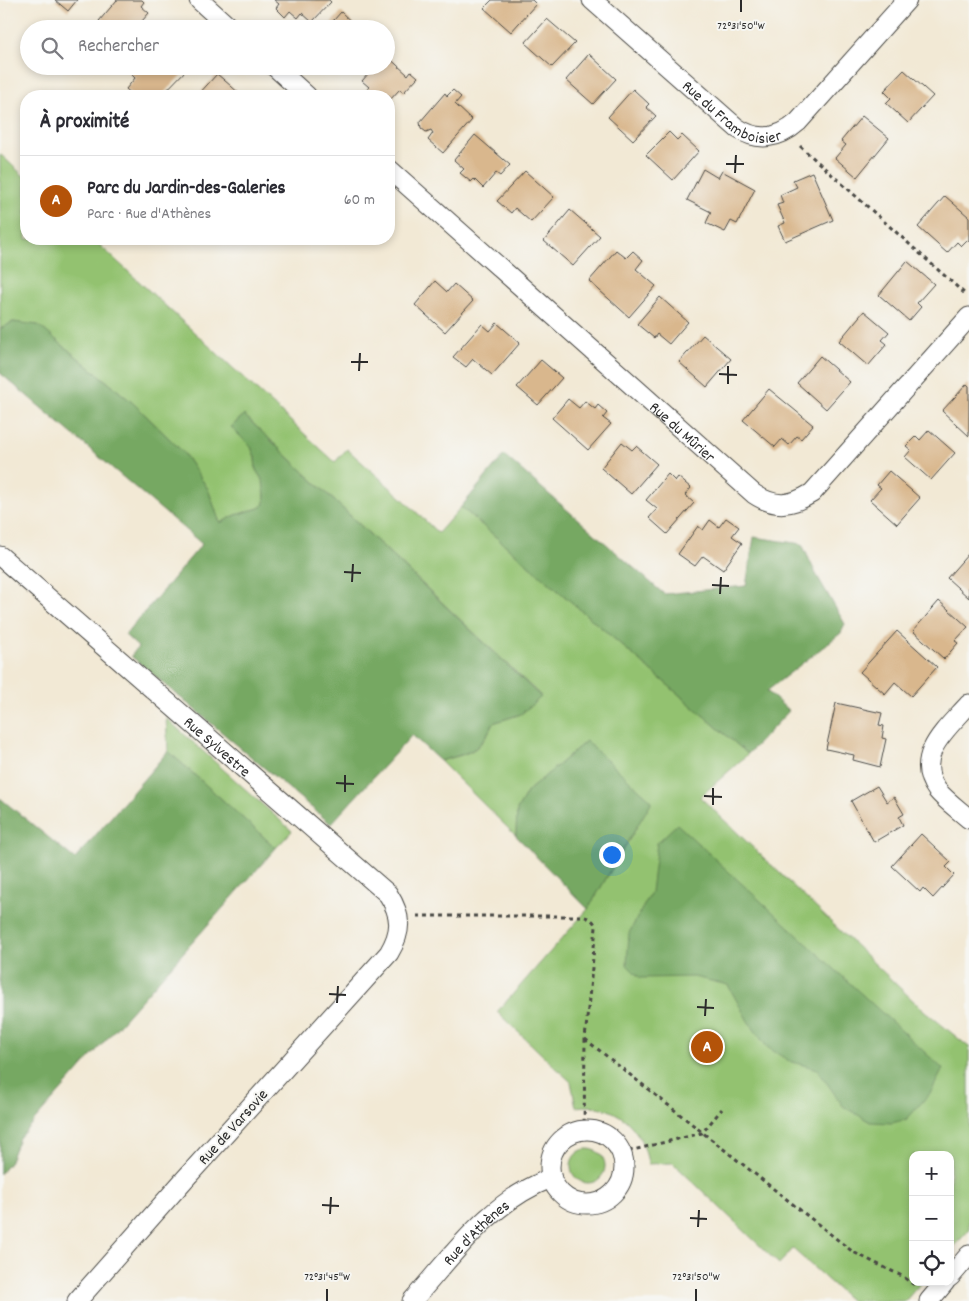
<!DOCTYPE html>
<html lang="fr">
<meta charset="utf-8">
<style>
:root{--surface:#fff;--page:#f2f2f3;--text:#2b2b33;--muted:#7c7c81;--line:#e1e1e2;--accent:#b45309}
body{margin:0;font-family:Dekko,sans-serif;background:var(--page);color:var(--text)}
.controls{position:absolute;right:15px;bottom:15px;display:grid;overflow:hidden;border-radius:10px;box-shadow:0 2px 8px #0003}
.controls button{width:45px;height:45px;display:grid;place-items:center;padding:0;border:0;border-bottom:1px solid var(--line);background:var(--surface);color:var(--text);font:25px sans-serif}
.you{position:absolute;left:611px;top:854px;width:18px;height:18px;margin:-12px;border:4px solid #fff;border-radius:50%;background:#1a73e8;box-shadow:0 0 0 8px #1a73e833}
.badge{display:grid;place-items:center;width:32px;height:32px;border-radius:50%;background:var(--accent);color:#fff;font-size:16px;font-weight:700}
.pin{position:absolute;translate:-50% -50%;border:2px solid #fff;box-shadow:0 1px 5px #0006}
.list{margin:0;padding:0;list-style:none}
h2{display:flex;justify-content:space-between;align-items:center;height:65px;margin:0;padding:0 20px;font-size:21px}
h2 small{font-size:16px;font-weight:400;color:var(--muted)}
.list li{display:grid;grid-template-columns:32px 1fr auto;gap:15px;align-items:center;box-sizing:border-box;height:90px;padding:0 20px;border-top:1px solid var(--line)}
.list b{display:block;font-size:19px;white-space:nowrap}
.list p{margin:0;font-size:16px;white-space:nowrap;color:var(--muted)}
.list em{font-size:16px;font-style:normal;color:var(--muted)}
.icon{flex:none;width:28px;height:28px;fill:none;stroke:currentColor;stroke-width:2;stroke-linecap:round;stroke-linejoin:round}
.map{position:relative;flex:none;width:969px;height:1301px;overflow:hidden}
.search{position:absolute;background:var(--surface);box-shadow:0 2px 8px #0003;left:20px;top:20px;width:375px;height:55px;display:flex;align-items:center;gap:12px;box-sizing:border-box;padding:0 18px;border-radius:28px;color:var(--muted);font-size:19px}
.panel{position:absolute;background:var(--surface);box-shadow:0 2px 8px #0003;left:20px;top:90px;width:375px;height:155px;border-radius:20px}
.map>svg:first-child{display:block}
.green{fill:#93c270;stroke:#5f764e}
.forest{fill:#76a862;stroke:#506a46}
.building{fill:#d9b78d}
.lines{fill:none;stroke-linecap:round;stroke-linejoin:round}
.street-casing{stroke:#494844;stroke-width:21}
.path{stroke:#494844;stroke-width:3;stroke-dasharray:4 4;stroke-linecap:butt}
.street{stroke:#fff;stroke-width:19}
.ticks{fill:none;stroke:#2b2b2b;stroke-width:2}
.labels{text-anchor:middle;stroke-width:4;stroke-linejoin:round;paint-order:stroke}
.street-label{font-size:16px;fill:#2b2b2b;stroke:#f6f6f2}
.ticks-label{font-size:12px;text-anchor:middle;fill:#2b2b2b;stroke:#f6f6f2;stroke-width:4;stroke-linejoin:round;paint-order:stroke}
</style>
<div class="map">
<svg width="969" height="1301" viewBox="0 0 969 1301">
<rect width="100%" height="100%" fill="#f6f6f2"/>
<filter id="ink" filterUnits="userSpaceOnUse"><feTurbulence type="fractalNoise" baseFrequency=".02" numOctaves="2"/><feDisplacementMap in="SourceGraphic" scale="10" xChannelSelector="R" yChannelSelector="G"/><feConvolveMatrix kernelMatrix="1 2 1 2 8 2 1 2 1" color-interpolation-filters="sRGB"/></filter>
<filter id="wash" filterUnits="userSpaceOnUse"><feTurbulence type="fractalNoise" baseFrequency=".0096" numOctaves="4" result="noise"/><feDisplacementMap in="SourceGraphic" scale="20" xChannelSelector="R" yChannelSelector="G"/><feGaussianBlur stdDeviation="1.12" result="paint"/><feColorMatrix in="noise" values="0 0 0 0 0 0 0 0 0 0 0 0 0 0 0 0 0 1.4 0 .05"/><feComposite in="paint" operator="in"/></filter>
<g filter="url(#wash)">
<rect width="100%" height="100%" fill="#f2e9d5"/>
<g class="green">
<path d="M0 154 26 178V239H93L335 462 347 449 403 499 438 533 461 507 748 754 700 797 921 1008 969 1047V1230L950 1251V1155H913V1282H922L905 1301H851L793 1249 779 1264 673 1163 648 1164C643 1127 614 1101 576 1107L571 1082 497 1012 588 909 638 825 586 741 528 791 517 810 516 836 440 761C469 753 480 753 493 723L521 714 541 696 244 415 231 427 251 447 255 457 256 470 263 481 265 496 264 504 259 508 236 515 220 523 208 489 183 452 133 403 38 325 13 322 0 329Z"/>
<path d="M166 718 292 831 276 848 168 751Z"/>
<circle cx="588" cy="1166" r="17"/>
</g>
<g class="forest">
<path d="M13 322 38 325 133 403 183 452 208 489 220 523 236 515 259 508 264 504 265 496 263 481 256 470 255 457 251 447 231 427 244 415 541 697 521 714 493 723C479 753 470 752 440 761L412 735 331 824 131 656 138 647 125 635 202 544 0 373V329Z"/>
<path d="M504 455 664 594 746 586 754 537 802 544 816 574 845 624 841 633 767 691 789 711 748 754 461 507Z"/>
<path d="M586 741 652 801 588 909 516 836 517 810 528 791Z"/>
<path d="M168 751 276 848 19 1138 9 1163 0 1174V798L75 859Z"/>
<path d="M677 824 943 1069 931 1092 907 1119 892 1123 870 1122 843 1106 817 1069 789 1061 767 1047 748 1021 728 985 694 977 640 978 627 965 629 933 651 892 657 843Z"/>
</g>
<g id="blocks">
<g class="building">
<path d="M55 0H77L68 11Z"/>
<path d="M117 0H142L144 2 141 6 149 13 135 29H107L99 21Z"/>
<path d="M274 0H329L331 2 312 22 302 13 298 18 290 11 285 17 276 8 279 4Z"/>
<path d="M492 0H532L536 4 511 32 484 8Z"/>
<path d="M341 12 359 29H326Z"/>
<path d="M547 19 575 43 552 67 525 43Z"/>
<path d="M589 54 616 79 593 104 566 80Z"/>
<path d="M386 55 408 75 411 71 418 77 403 93 400 89 389 101V96H371L366 91 369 87 362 81 375 66H386Z"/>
<path d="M125 66H190L161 96H134L126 89 135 78 124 67Z"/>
<path d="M904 70 933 96 908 123 886 103 891 98 884 91Z"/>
<path d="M217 74 231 86 242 96H197Z"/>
<path d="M633 89 649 104 646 107 656 116 633 140 608 117Z"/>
<path d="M453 90 461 97 455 104 472 120 443 153 428 140 433 133 431 130 426 132 421 128 420 122 445 93 447 96Z"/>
<path d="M862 116 889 138 857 177 835 158 846 145 841 141Z"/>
<path d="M669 132 677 140 682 135 699 151 673 180 646 155Z"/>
<path d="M475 135 510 165 500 176 496 173 483 188 474 179 471 182 460 173 464 169 454 160Z"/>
<path d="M703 169 718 178 722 171 755 189 737 224 731 221 725 232 706 223 711 212 687 200Z"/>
<path d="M525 171 554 197 531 222 515 208 511 213 497 201Z"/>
<path d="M812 172 833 220 785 241 778 226 785 223 777 205 783 203 780 195 797 187 793 180Z"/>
<path d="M945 196 969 217V242L967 240 961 246 957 242 947 253 918 227Z"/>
<path d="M570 210 600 236 573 266 544 241Z"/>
<path d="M616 250 626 258 633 251 643 260 636 269 656 286 629 317 589 281Z"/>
<path d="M907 261 934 284 917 303 921 307 909 321 879 295Z"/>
<path d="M435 281 447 292 454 284 473 301 445 332 415 305Z"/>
<path d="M660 297 688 322 669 344 657 334 654 338 637 324Z"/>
<path d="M864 311 889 332 882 340 887 344 868 366 839 341Z"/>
<path d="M497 323 520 343 492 375 473 359 466 367 453 357 482 324 490 331Z"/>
<path d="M703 335 731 359 707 387 679 362Z"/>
<path d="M820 356 850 382 826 409 797 383Z"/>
<path d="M541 360 562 378 538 405 517 387Z"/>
<path d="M967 384 969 386V436L942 411Z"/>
<path d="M769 389 813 425 801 439 797 436 789 445 782 439 775 447 743 420Z"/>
<path d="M568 399 579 408 585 401 595 409 598 405 607 413 603 418 611 424 588 450 552 418Z"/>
<path d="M929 430 955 453 931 480 905 457 911 450 906 446 916 436 920 440Z"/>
<path d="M622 442 632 450 636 446 657 464 631 494 601 468Z"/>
<path d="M889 471 920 498 897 524 870 500 881 488 877 485Z"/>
<path d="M668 474 675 481 678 477 691 488 685 495 694 503 667 534 649 518 657 509 646 500Z"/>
<path d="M726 518 739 527 732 536 742 543 723 570 703 556 695 566 678 554 698 526 703 530 710 520 719 527Z"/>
<path d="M969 553V598L947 578Z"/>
<path d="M939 601 968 627 955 641 958 643 944 659 913 631Z"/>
<path d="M897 631 937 667 911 696 895 682 885 694 860 672Z"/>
<path d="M836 703 882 713 879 725 884 726 882 738 886 739 880 767 853 760 854 755 826 749Z"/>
<path d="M877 786 887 802 894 797 904 814 899 817 903 825 874 842 851 801Z"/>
<path d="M921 834 951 862 946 867 954 875 933 898 923 888 920 892 892 866Z"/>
</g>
</g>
</g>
<g filter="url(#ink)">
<use href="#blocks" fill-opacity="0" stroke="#494844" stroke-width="1"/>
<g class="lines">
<g class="street-casing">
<g id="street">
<path d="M199 0 231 29"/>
<path id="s1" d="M592 0 737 128C758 142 779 139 798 122L907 0"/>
<path d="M274 66 307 96"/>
<path id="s2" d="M389 169 754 494C775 508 791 506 812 493L969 317"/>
<path id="s3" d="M0 556 388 894C402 916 402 931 389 953L184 1180 77 1301"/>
<path d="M969 704C948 728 912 756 937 790 946 801 959 810 969 819"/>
<circle cx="587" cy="1167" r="37"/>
<path d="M950 1277 969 1255"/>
<path id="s4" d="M412 1301C455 1253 489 1202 551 1178"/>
<path d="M929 1301 945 1282"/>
</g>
</g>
<g class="path">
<path d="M800 146 965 294"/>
<path d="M417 916H582C589 918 594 920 596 927L585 1039 584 1130"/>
<path d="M585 1039 853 1252 902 1276 913 1284 914 1282"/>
<path d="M621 1153 702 1133 722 1109"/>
</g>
<use href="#street" class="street"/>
</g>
</g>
<path class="ticks" d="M741 12V0M726 164H744M735 173 736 155M351 362H368M359 371 360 353M719 374 737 375M728 384V366M344 572 361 573M352 582 353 564M712 585 729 586M720 594 721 577M336 783 354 784M345 792V775M704 796 722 797M713 805V788M329 994 346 995M337 1003 338 986M697 1007 714 1008M705 1016 706 999M322 1205 339 1206M330 1214 331 1197M690 1218 707 1219M698 1227 699 1210M327 1301V1289M696 1301V1289"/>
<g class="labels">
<g class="street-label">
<text dy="6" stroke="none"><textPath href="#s1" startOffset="182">Rue du Framboisier</textPath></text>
<text dy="6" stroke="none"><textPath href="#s2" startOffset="394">Rue du Mûrier</textPath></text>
<text dy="6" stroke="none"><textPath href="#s3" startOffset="289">Rue Sylvestre</textPath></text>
<text transform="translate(232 1126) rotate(-48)" y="6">Rue de Varsovie</text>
<text dy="6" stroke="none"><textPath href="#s4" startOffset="94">Rue d'Athènes</textPath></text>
</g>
</g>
<g class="ticks-label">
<text x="741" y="29">72°31'50"W</text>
<text x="327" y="1280">72°31'45"W</text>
<text x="696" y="1280">72°31'50"W</text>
</g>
</svg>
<div class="controls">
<button>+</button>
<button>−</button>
<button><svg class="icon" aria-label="locate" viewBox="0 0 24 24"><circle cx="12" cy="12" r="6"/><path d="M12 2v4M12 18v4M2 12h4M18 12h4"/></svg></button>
</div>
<div class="you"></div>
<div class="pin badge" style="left:707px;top:1047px">A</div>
<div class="search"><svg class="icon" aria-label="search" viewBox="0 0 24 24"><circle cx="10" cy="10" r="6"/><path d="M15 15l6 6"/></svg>Rechercher</div>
<section class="panel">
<h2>À proximité<small></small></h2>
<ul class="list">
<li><span class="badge">A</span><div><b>Parc du Jardin-des-Galeries</b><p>Parc · Rue d'Athènes</p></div><em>60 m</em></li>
</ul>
</section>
</div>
